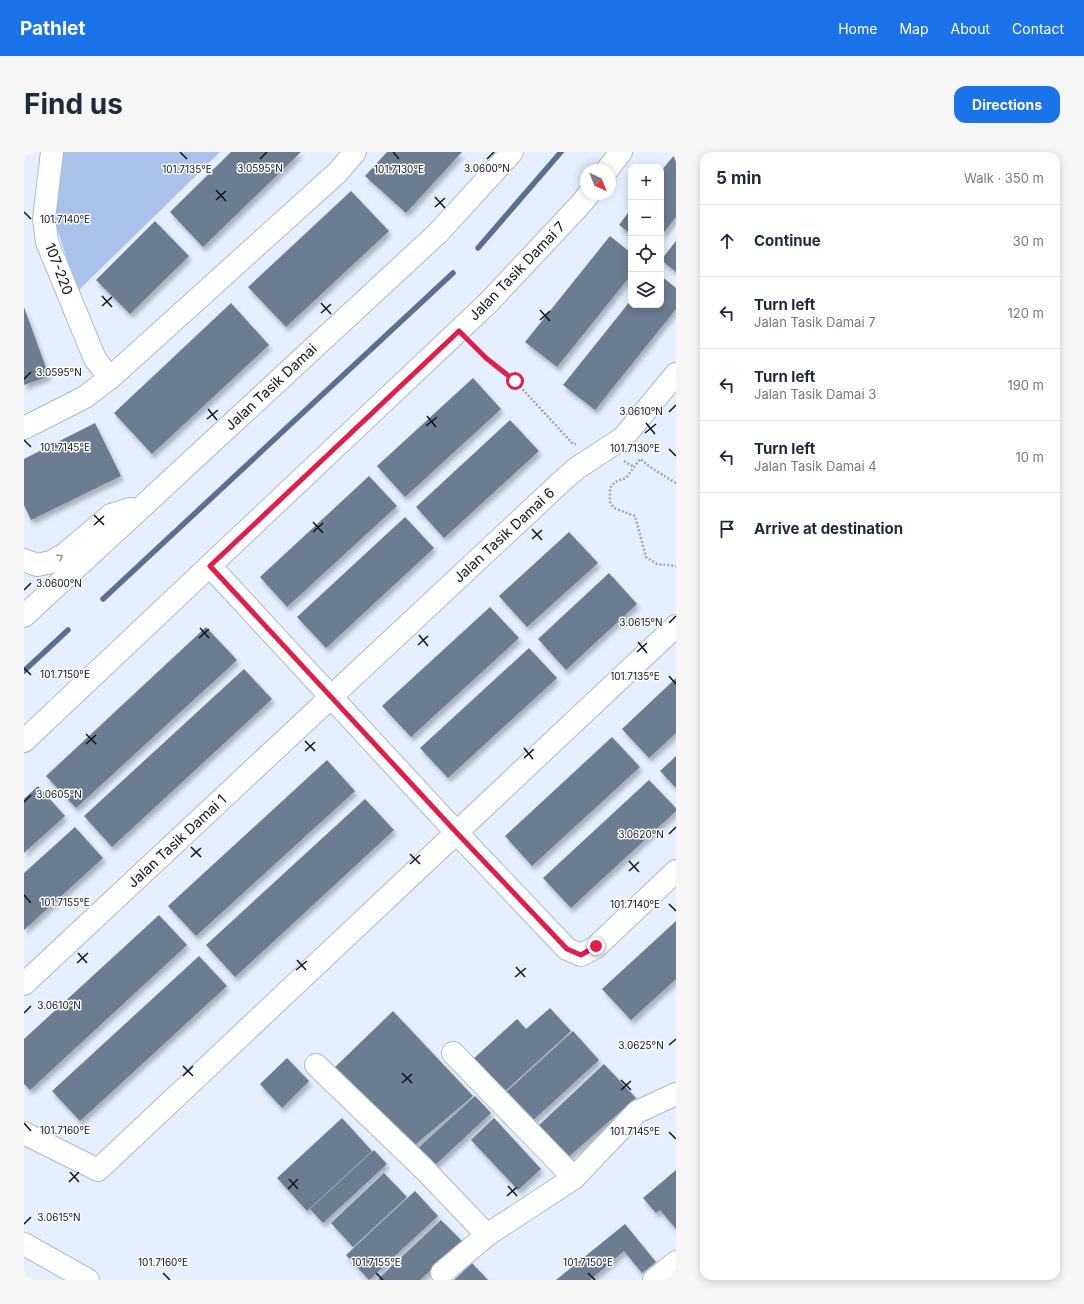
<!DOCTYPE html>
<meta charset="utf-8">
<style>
:root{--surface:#fff;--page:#f6f6f7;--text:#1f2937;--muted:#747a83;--line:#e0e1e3;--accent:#1a73e8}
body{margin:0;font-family:Inter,sans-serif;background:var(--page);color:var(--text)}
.controls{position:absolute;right:12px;top:12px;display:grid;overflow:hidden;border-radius:8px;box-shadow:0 2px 10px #0003}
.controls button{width:36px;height:36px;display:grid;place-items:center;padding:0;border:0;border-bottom:1px solid var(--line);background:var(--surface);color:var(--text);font:20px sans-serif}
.compass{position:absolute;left:556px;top:12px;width:36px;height:36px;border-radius:50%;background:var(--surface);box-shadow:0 2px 10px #0003;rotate:137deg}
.stop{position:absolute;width:12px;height:12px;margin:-9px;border:3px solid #e11d48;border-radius:50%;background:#fff}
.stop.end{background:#e11d48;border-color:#fff;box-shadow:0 1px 4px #0008}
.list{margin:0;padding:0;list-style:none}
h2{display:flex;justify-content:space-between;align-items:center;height:52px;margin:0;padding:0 16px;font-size:17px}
h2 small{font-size:13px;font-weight:400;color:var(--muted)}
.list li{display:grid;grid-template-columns:26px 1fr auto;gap:12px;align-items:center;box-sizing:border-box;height:72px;padding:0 16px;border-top:1px solid var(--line)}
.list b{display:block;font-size:15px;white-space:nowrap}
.list p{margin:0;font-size:13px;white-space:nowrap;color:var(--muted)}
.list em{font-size:13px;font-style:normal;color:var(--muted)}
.icon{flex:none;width:22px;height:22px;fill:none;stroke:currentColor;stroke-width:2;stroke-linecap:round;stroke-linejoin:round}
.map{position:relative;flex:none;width:652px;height:1128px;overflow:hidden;border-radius:12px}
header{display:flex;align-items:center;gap:24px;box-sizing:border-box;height:56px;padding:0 20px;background:var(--accent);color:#fff}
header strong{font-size:19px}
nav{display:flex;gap:22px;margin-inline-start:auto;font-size:14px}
.intro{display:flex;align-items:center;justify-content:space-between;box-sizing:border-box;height:96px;padding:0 24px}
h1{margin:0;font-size:28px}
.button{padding:10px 18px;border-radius:12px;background:var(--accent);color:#fff;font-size:14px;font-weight:700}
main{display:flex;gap:24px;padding:0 24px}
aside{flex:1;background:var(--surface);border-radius:12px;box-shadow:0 2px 10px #0003}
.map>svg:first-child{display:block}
.green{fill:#a8c2e9}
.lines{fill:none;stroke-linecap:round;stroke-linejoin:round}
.stream{stroke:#5a7090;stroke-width:5.5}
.building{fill:#6c7b91;filter:url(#shadow)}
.minor-casing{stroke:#abbad2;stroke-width:24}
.path{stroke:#9ea7b4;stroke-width:2.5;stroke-dasharray:2 2;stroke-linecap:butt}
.minor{stroke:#fff;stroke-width:22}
.oneway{stroke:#939599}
.route{stroke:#e11d48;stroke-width:5}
.ticks{fill:none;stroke:#0e141c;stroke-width:1.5}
.labels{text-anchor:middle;stroke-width:3;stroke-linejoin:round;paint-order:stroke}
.street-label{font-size:14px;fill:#0e141c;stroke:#fbfbfb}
.ticks-label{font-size:10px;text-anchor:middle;fill:#0e141c;stroke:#fbfbfb;stroke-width:3;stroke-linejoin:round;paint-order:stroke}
</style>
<header>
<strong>Pathlet</strong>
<nav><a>Home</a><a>Map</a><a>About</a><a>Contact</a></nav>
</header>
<div class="intro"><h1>Find us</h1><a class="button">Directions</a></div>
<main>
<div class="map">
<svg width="652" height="1128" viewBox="0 0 652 1128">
<defs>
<filter id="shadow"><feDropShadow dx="2.5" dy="4.5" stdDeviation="2" flood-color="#0004"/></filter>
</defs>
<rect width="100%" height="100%" fill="#e5effe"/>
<path class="green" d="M38 0H196L54 139 30 68Z"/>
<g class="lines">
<g class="stream">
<path d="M454 96 537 0"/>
<path d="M79 447 429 121"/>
<path d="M0 519 44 478"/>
</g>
</g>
<g class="building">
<path d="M207 0H277L179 95 146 60Z"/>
<path d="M363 0H438L382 61 341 24Z"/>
<path d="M652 1V65L637 84V19Z"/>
<path d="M327 39 365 79 262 175 224 135Z"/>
<path d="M607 57V82L595 73Z"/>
<path d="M131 69 165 104 106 162 72 128Z"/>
<path d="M586 84 607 101V123L533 215 501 190Z"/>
<path d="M652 89V120L637 108Z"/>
<path d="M637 124 652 136V157L571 258 539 233 607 148V153H637Z"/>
<path d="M207 151 245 193 128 302 90 261Z"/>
<path d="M0 155 25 224 0 233Z"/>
<path d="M449 226 477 257 381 345 353 314Z"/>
<path d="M486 268 515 299 420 386 392 355Z"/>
<path d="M71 271 97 324 7 368 0 353V307Z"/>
<path d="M345 324 373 354 263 455 236 425Z"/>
<path d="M381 365 410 396 302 496 273 465Z"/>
<path d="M545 380 574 411 503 475 475 444Z"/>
<path d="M585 421 613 452 542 518 514 487Z"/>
<path d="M466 455 495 486 387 585 358 554Z"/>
<path d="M182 475 213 508 52 656 22 624Z"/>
<path d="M505 496 533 526 424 626 396 596Z"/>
<path d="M220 517 248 547 88 695 60 664Z"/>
<path d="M652 526V581L625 606 598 577Z"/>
<path d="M588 585 616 615 508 714 481 684Z"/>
<path d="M652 604V636L636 619Z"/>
<path d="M303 608 331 639 172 784 144 754Z"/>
<path d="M625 628 652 656V659L547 756 519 726Z"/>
<path d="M14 634 41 664 0 701V647Z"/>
<path d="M341 647 370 678 211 825 182 793Z"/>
<path d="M51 675 79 706 0 778V721Z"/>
<path d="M135 763 163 793 6 938 0 932V887Z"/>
<path d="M652 769V827L607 868 578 837Z"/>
<path d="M175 804 203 834 56 969 28 939Z"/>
<path d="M526 856 547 879 478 942 447 909 493 867 502 877Z"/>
<path d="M369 859 449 944 386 997 307 919Z"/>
<path d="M549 879 575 908 505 972 479 943Z"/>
<path d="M263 906 285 929 258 956 236 932Z"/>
<path d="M580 912 612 946 543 1006 513 975Z"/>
<path d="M451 944 467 961 408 1016 392 998Z"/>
<path d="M318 966 348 999 283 1059 253 1026Z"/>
<path d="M470 966 517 1017 494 1038 447 988Z"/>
<path d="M350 998 363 1012 299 1071 286 1057Z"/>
<path d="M652 1018V1077L636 1058 632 1061 619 1046Z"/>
<path d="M360 1021 383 1045 329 1095 307 1071Z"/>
<path d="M391 1039 414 1064 345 1128 322 1103Z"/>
<path d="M417 1068 438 1089 396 1128H355L354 1127Z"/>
<path d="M601 1072 632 1110 618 1121 600 1099 566 1128H532Z"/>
<path d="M448 1111 464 1128H430Z"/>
</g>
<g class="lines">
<g class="minor-casing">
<g id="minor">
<path d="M28 0 20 67 23 90 71 207 86 226"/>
<path d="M583 18 597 0"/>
<path d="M0 276 61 245 86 226 314 20 331 0"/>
<path d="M0 408 13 413 27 410 41 402 87 363 106 357"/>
<path d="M186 414 432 680 543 797 557 803 572 795 652 719"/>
<path d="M0 464 414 81 488 0"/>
<path d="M0 589 464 151 555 54 565 42"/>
<path d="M0 832 537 330 553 316 599 286 652 222"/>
<path d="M429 901 550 1026"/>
<path d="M292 913 400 1017 463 1083"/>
<path d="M0 981 74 1018 652 474"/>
<path d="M0 1092 64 1128"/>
<path d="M418 1121 463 1083 550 1026 613 960 652 942"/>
<path d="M630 1128 652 1110"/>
</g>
</g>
<g class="path">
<path d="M448 192 462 206 491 229 549 292H552"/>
<path d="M600 309 610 315"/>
<path d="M652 331 629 317 616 307 602 326 591 330 586 336V350L590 356 611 364 622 405 633 412 652 414"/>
</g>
<use href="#minor" class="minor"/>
</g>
<defs><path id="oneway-chevron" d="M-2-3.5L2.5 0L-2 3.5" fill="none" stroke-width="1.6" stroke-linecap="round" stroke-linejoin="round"/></defs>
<use class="oneway" href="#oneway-chevron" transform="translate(36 405) rotate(-31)"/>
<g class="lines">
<path class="route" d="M491 229 462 206 435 179 186 414 432 680 543 797 557 803 572 794"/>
</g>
<path class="ticks" d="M156 0 163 7M369 0 375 7M236 7 243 0M463 7 470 0M192 38 202 49M411 45 421 56M192 48 202 39M411 55 421 46M0 60 7 67M78 144 88 155M297 151 307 162M78 154 88 145M516 158 526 169M297 161 307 152M516 168 526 159M0 227 7 220M184 257 193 268M645 260 652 253M403 264 412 275M183 267 194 258M622 271 631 282M402 274 413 265M621 281 632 272M0 288 7 295M645 297 652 304M70 363 80 373M289 370 299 381M70 373 80 364M508 377 518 388M289 380 299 371M508 387 518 378M0 438 7 431M645 471 652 464M176 476 185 486M395 483 404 494M175 486 185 477M614 490 623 501M394 493 404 484M613 500 623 491M0 516 7 523M645 524 652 532M62 582 72 592M281 589 291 599M62 592 72 583M500 596 509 607M281 599 291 590M500 606 510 597M0 650 7 643M645 682 652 675M167 695 177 705M386 702 396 712M167 705 177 696M605 709 615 720M386 712 396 703M605 719 615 710M0 743 7 751M645 752 652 759M54 801 63 811M273 808 282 818M53 811 64 801M492 815 501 825M272 818 283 809M491 825 502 816M0 861 7 854M645 893 652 887M159 914 169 924M378 921 388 931M159 924 169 914M597 928 607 938M378 931 388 922M597 938 607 929M0 971 7 979M645 980 652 987M46 1020 55 1030M265 1027 274 1037M45 1030 55 1020M484 1034 493 1044M264 1037 274 1027M483 1044 493 1035M0 1072 7 1065M139 1121 146 1128M352 1121 359 1128M564 1121 571 1128"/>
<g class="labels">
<g class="street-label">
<text transform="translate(35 117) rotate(69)" y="5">107-220</text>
<text transform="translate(493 119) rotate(-46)" y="5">Jalan Tasik Damai 7</text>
<text transform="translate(247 235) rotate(-43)" y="5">Jalan Tasik Damai</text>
<text transform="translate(480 383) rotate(-43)" y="5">Jalan Tasik Damai 6</text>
<text transform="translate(153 689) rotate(-43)" y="5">Jalan Tasik Damai 1</text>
</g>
</g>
<g class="ticks-label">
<text x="236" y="20">3.0595°N</text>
<text x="463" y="20">3.0600°N</text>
<text x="163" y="21">101.7135°E</text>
<text x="375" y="21">101.7130°E</text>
<text x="41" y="71">101.7140°E</text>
<text x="35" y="224">3.0595°N</text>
<text x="617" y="263">3.0610°N</text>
<text x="41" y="299">101.7145°E</text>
<text x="611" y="300">101.7130°E</text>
<text x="35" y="435">3.0600°N</text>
<text x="617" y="474">3.0615°N</text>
<text x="41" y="526">101.7150°E</text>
<text x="611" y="528">101.7135°E</text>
<text x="35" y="646">3.0605°N</text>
<text x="617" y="686">3.0620°N</text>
<text x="41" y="754">101.7155°E</text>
<text x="611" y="756">101.7140°E</text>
<text x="35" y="857">3.0610°N</text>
<text x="617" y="897">3.0625°N</text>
<text x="41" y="982">101.7160°E</text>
<text x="611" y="983">101.7145°E</text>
<text x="35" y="1069">3.0615°N</text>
<text x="139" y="1114">101.7160°E</text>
<text x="352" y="1114">101.7155°E</text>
<text x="564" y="1114">101.7150°E</text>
</g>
</svg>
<div class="controls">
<button>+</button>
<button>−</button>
<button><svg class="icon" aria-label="locate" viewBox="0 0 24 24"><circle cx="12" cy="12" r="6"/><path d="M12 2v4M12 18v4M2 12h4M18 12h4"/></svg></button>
<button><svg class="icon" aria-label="layers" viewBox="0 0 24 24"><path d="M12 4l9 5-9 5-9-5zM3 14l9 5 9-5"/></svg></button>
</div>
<svg class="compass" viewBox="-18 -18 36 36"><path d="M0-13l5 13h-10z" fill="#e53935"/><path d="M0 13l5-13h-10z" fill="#747a83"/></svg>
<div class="stop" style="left:491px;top:229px"></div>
<div class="stop end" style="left:572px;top:794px"></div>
</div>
<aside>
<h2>5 min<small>Walk · 350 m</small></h2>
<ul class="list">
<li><svg class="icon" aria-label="ahead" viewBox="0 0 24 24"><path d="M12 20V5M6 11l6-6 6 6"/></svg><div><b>Continue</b></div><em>30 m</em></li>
<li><svg class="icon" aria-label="left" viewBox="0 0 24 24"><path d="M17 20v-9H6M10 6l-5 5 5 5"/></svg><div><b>Turn left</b><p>Jalan Tasik Damai 7</p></div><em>120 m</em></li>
<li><svg class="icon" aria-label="left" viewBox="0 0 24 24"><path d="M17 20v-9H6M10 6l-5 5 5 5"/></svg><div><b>Turn left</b><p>Jalan Tasik Damai 3</p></div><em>190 m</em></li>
<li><svg class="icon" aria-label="left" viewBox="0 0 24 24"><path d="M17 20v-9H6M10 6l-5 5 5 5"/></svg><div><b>Turn left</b><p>Jalan Tasik Damai 4</p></div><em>10 m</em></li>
<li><svg class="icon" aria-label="arrive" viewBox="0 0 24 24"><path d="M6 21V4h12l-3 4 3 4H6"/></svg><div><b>Arrive at destination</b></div></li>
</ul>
</aside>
</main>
